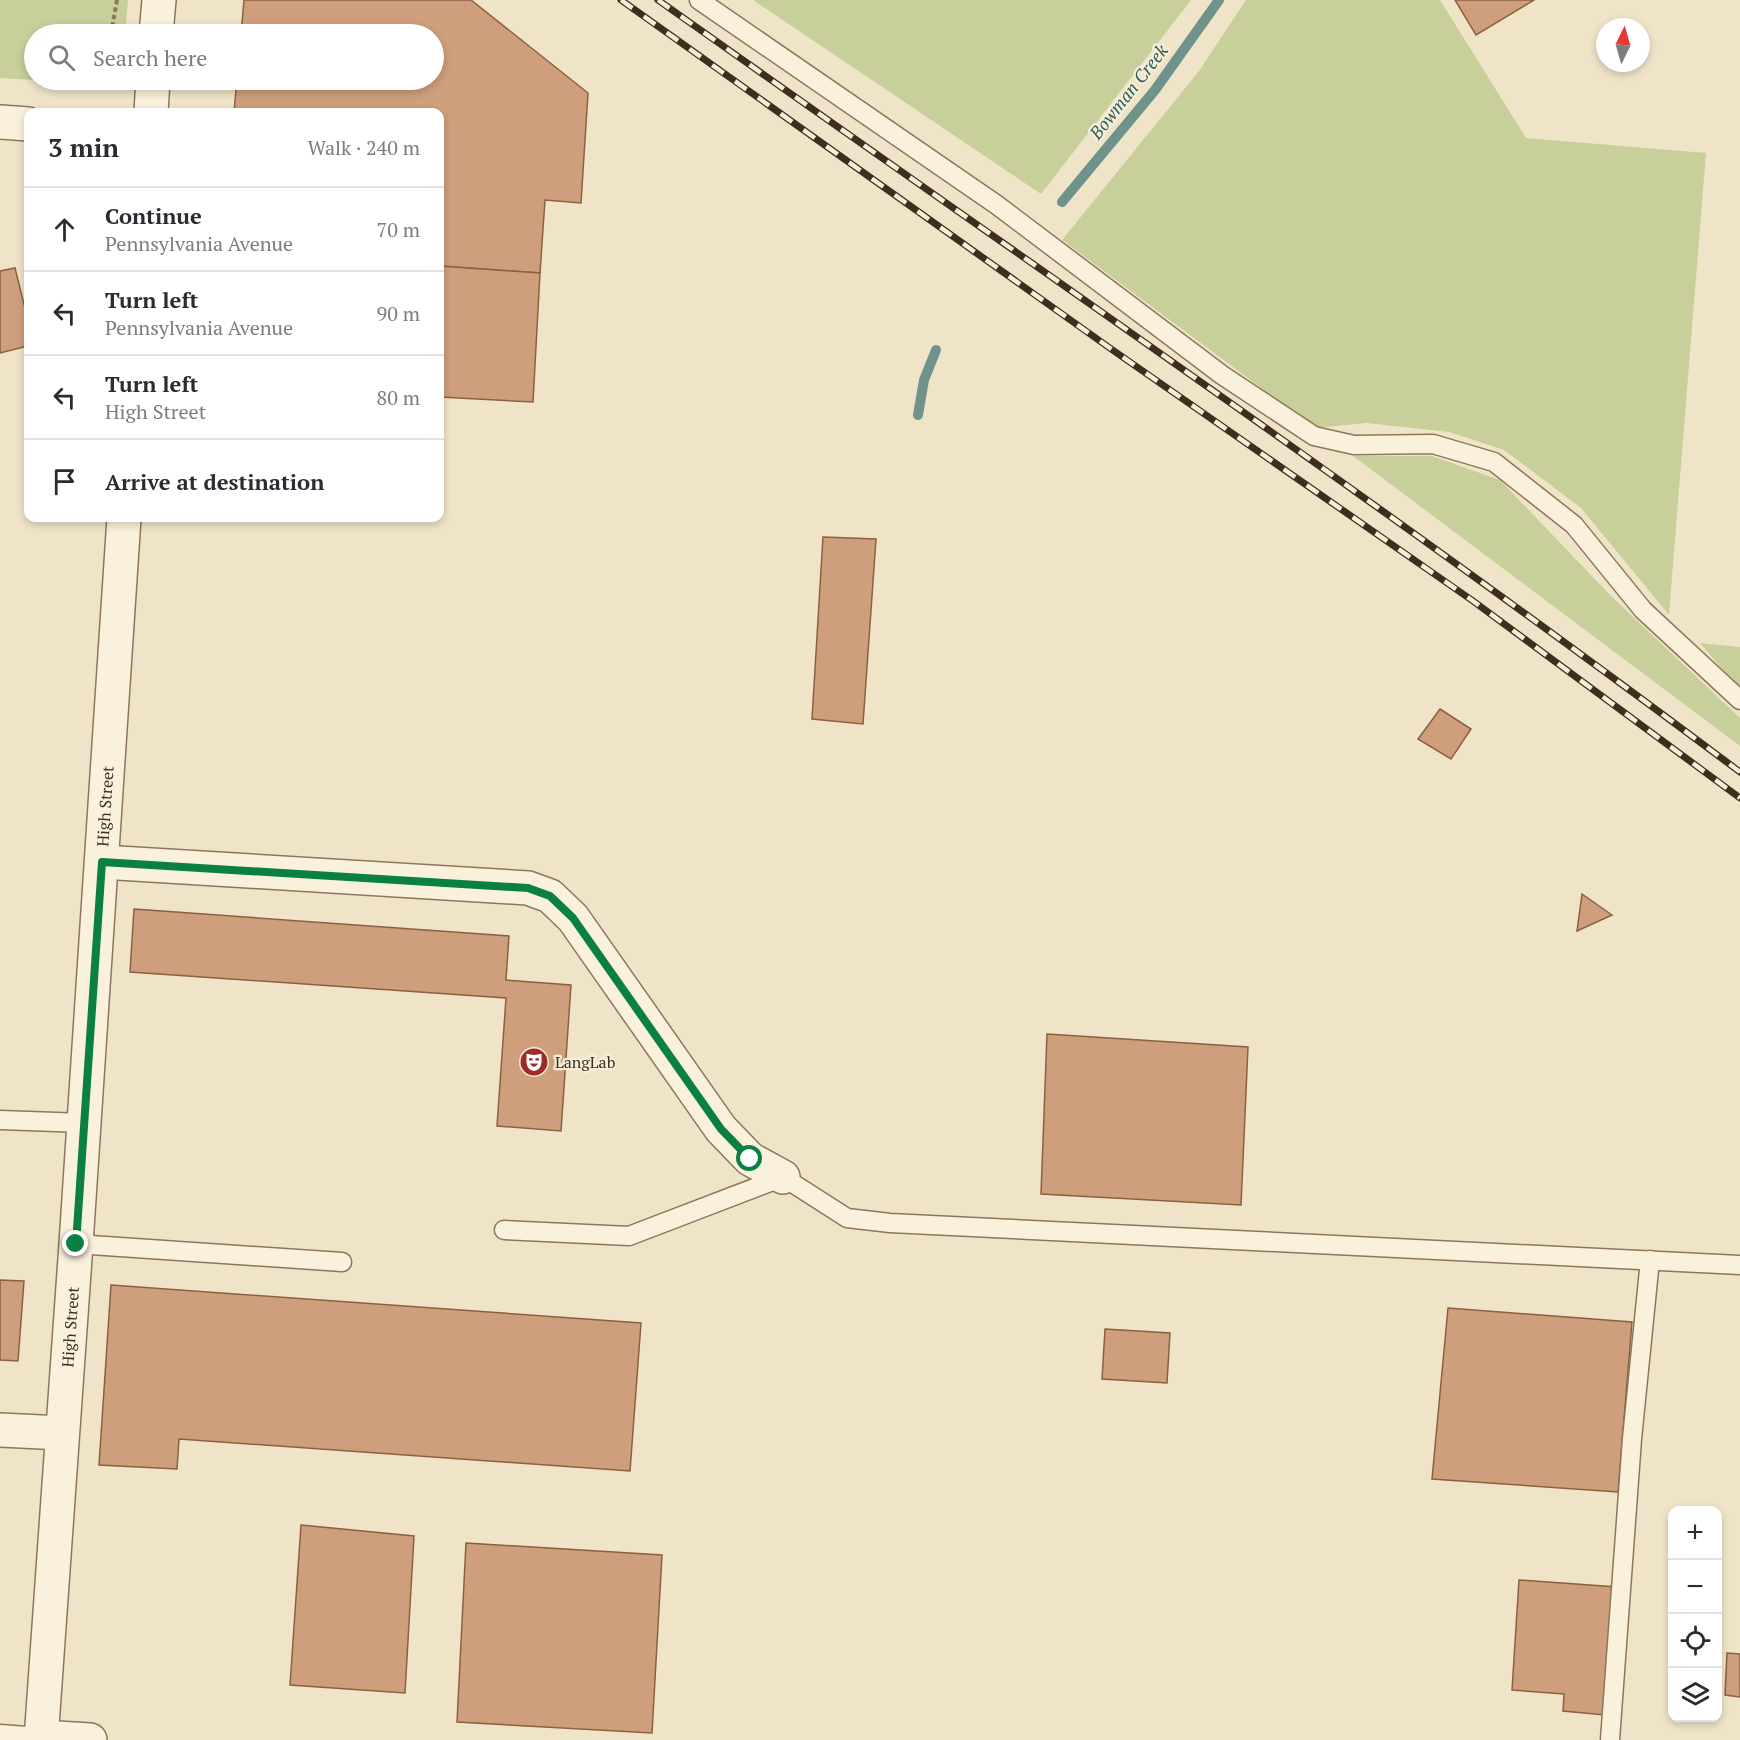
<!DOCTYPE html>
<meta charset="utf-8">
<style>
:root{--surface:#fff;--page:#f2f2f3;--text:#2b2b33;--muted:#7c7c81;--line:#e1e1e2}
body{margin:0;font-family:"PT Serif",serif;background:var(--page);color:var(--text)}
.controls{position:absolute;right:18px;bottom:18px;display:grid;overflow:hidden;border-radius:12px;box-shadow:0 3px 9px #0003}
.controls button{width:54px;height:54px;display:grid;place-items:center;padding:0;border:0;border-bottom:2px solid var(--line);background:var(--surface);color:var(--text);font:30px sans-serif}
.compass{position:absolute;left:1596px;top:18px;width:54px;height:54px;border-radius:50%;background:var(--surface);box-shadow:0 3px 9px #0003;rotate:5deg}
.stop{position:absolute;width:18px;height:18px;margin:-14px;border:4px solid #0b8043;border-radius:50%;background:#fff}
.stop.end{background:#0b8043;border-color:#fff;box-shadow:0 2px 6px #0008}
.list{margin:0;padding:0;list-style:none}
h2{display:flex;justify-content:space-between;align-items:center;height:78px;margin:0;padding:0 24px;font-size:26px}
h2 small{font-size:20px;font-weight:400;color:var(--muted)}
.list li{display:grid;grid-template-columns:39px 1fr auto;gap:18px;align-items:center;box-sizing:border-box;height:84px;padding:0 24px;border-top:2px solid var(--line)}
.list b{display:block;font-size:22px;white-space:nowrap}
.list p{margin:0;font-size:20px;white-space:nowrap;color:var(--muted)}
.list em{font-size:20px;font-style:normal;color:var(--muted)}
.icon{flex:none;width:33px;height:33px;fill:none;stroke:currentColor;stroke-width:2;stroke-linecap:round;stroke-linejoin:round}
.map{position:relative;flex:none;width:1740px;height:1740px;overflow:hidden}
.search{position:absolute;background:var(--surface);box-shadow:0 3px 9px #0003;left:24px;top:24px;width:420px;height:66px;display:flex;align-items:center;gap:15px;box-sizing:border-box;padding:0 21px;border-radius:33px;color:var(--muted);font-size:22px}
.panel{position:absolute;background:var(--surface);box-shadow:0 3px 9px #0003;left:24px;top:108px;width:420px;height:414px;border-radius:12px}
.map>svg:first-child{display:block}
.green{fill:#c9cf9b}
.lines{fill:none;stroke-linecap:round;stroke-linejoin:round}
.stream{stroke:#6f938a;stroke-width:10}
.building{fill:#cf9f7d;stroke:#8d5f41;stroke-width:1.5}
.service-casing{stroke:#8d765c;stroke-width:21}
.minor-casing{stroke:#8d765c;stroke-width:36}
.path{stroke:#8d765c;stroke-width:4;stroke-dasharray:4.5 3;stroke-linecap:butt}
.service{stroke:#faf1dc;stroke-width:18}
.minor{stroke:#faf1dc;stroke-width:33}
.rail-casing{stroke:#3d2e20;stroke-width:7}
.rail{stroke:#f7eed8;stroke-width:4.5;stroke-dasharray:14;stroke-linecap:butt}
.route{stroke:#0b8043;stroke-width:8}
.labels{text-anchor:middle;stroke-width:4.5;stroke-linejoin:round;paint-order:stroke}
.street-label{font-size:16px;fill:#3d2e20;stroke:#f7eed8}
.poi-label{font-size:16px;fill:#3d2e20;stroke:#f7eed8;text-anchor:start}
.water-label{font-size:18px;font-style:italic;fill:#2f5d5a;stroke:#f7eed8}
</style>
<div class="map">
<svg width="1740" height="1740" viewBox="0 0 1740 1740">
<rect width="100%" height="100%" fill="#f0e4c8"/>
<g class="green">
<path d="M0 0H128L125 34H34V80H122L121 86 0 78Z"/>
<path d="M753 0H1191L1041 194Z"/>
<path d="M1246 0H1440L1526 138 1706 153 1669 615 1581 508 1504 450 1449 432 1367 423 1315 428 1062 240 1199 71Z"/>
<path d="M1353 456H1432L1500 480 1611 596 1740 718V746Z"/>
<path d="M1700 643 1740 647V688L1734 683Z"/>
</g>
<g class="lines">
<g class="stream">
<path d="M1062 202 1155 90 1219 0"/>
<path d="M918 415 924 380 936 350"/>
</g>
</g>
<g class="building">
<path d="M244 0H471L588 93 581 203 545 200 540 273 440 266V112H234L237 80H434V34H241Z"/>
<path d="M1455 0H1534L1476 35Z"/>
<path d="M440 266 540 273 533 402 440 397Z"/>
<path d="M15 268 28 320V346L0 353V271Z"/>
<path d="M823 537 876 539 863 724 812 719Z"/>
<path d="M1440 709 1471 729 1451 759 1418 739Z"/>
<path d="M1582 894 1612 915 1577 931Z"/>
<path d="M134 909 509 936 506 980 571 985 561 1131 497 1126 506 998 130 972Z"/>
<path d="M1047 1034 1248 1047 1241 1205 1041 1194Z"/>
<path d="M0 1280 24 1281 18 1361 0 1360Z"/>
<path d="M111 1285 641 1323 630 1471 179 1439 177 1469 99 1465Z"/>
<path d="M1448 1308 1632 1322 1618 1492 1432 1479Z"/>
<path d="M1105 1329 1170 1333 1167 1383 1102 1379Z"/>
<path d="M301 1525 414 1536 405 1693 290 1685Z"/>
<path d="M466 1543 662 1555 652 1733 457 1722Z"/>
<path d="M1519 1580 1617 1587 1605 1715 1563 1711 1564 1694 1512 1690Z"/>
<path d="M1727 1653 1740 1654V1697L1725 1695Z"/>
</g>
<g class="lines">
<g class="service-casing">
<g id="service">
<path d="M699 0 997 205 1222 375 1314 436 1354 445 1433 444 1494 462 1574 525 1643 610 1740 700"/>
<path d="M0 1120 84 1123"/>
<path d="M504 1230 629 1236 783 1177 847 1218 890 1223 1740 1265"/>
<path d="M76 1244 342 1262"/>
<path d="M0 1734 41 1737"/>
<path d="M1610 1740 1632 1439 1650 1260"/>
</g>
</g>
<g class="minor-casing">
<g id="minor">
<path d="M156 34 159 0"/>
<path d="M151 112 153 80"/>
<path d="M0 122 28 124"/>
<path d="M102 862 528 888 550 896 573 918 721 1129 750 1159 783 1177"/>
<path d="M0 1430 62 1433"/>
<path d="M41 1737 90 1740"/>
<path id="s1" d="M41 1740 76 1244 124 518"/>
</g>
</g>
<path class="path" d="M111 34 117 0"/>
<use href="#service" class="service"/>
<use href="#minor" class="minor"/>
<g class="rail-casing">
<g id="rail">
<path d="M621 0 1114 351 1473 601 1740 798"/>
<path d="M658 0C1019 256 1385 506 1740 772"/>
</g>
</g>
<use href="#rail" class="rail"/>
</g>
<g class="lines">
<path class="route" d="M76 1244 102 862 528 888 550 896 573 918 721 1129 750 1159"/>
</g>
<defs>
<g id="theatre-disc" transform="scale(1.5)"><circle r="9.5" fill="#9e2a2b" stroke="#f7eed8"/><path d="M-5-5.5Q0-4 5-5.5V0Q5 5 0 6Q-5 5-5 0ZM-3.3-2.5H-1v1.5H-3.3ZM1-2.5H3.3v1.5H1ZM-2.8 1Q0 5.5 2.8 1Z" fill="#fff"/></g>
</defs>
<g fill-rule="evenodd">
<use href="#theatre-disc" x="534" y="1062"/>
</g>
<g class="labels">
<g class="street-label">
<text dy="6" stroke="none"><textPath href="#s1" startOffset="936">High Street</textPath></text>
<text dy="6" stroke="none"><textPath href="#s1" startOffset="414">High Street</textPath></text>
</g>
<g class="poi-label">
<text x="555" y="1068">LangLab</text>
</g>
<g class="water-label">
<text transform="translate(1129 92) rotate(-52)" y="6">Bowman Creek</text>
</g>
</g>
</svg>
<div class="controls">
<button>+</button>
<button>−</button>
<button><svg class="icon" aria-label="locate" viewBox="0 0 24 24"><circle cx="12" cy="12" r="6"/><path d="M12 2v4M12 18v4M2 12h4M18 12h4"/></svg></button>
<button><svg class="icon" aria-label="layers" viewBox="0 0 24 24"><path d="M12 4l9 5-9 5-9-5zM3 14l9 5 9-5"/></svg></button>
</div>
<svg class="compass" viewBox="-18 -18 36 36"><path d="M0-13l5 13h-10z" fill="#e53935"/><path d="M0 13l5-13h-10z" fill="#7c7c81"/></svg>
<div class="stop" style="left:750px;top:1159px"></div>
<div class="stop end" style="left:76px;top:1244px"></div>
<div class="search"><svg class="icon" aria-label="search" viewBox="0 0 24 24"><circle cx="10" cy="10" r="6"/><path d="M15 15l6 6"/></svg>Search here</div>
<section class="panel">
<h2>3 min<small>Walk · 240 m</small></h2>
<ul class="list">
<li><svg class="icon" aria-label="ahead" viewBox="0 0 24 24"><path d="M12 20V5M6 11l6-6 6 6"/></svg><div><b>Continue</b><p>Pennsylvania Avenue</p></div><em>70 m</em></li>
<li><svg class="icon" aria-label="left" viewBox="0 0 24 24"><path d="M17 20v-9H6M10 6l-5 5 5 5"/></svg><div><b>Turn left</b><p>Pennsylvania Avenue</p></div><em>90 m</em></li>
<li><svg class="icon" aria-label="left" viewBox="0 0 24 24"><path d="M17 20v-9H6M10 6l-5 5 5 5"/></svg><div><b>Turn left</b><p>High Street</p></div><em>80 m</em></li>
<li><svg class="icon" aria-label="arrive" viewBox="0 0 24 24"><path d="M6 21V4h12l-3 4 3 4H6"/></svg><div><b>Arrive at destination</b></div></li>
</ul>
</section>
</div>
